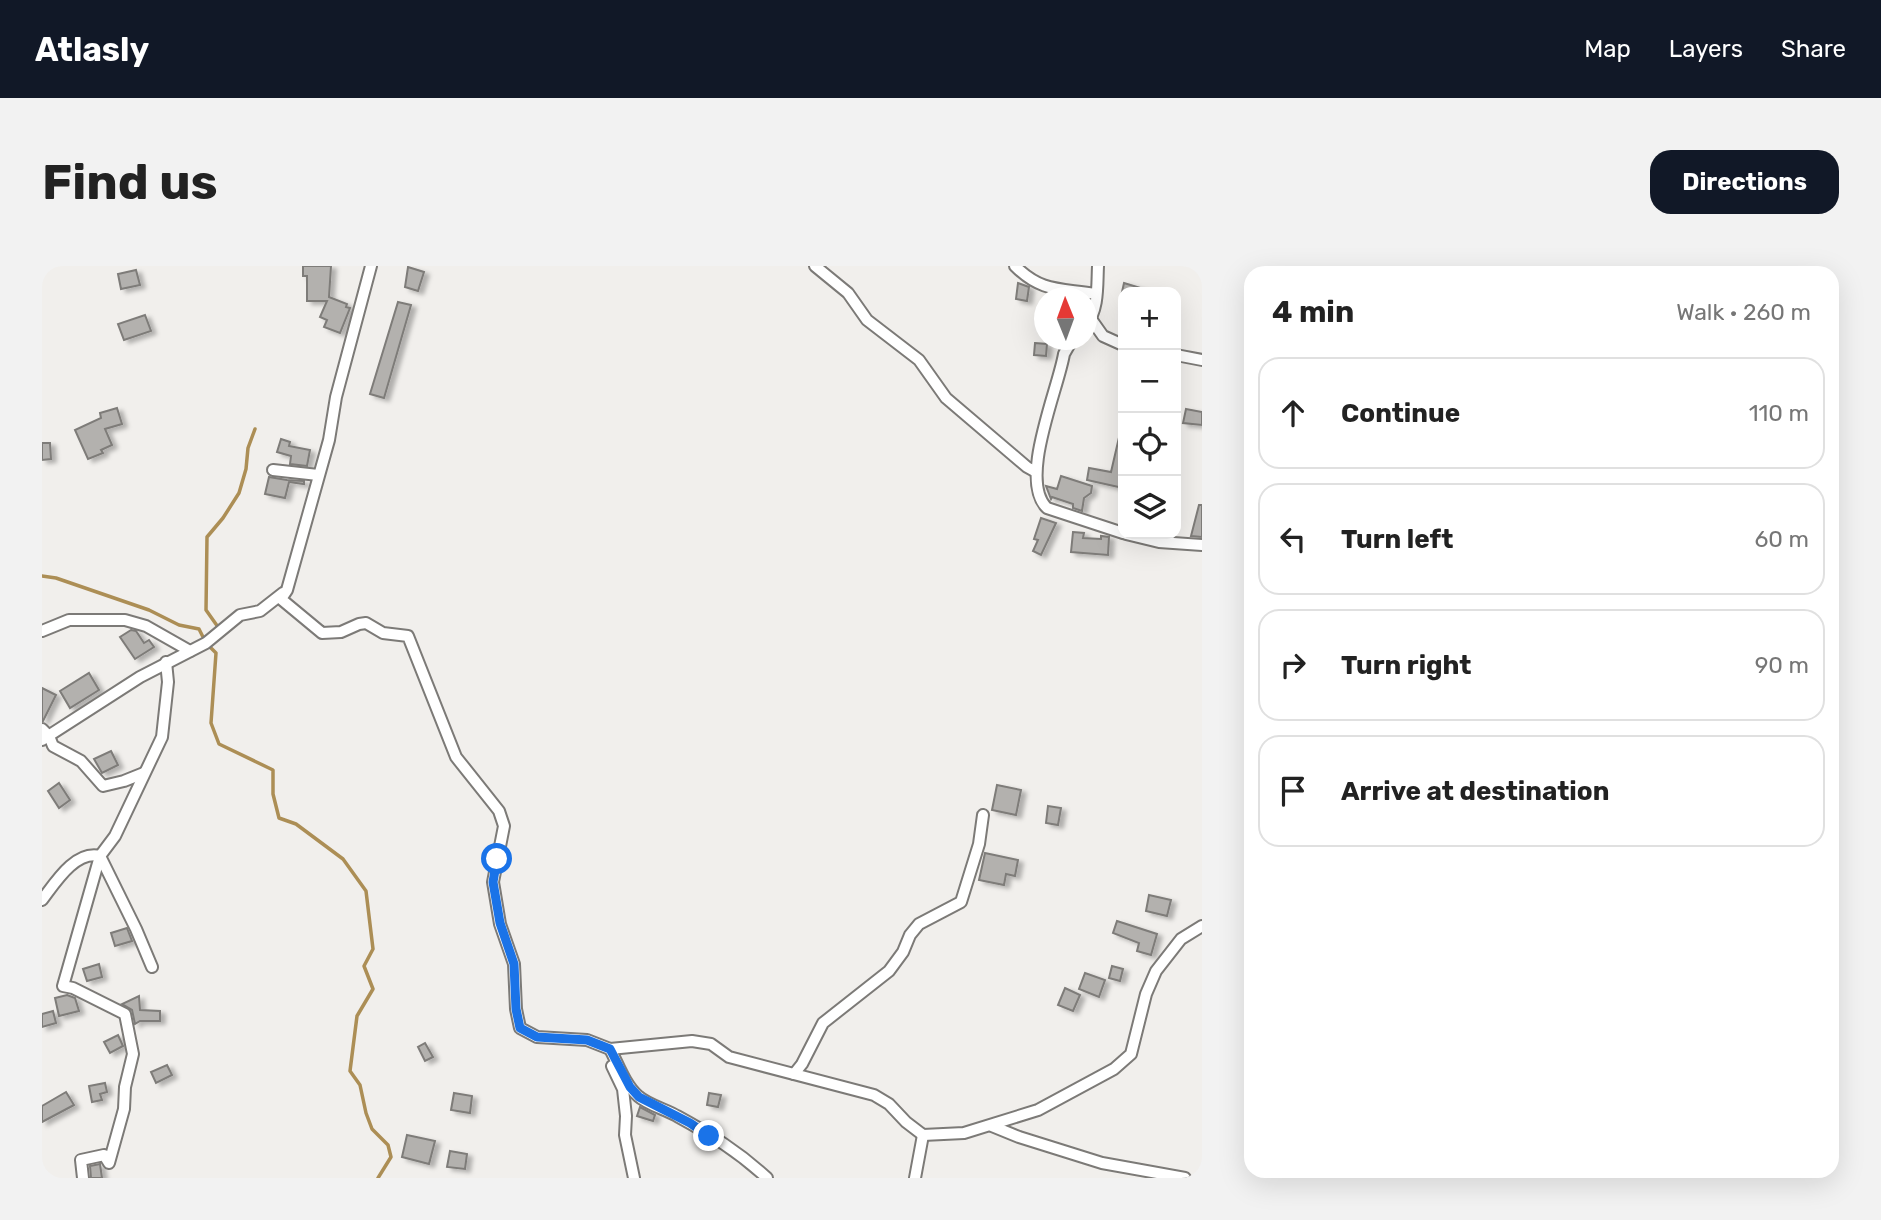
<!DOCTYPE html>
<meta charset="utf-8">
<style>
:root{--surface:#fff;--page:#f2f2f2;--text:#222;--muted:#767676;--line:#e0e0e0;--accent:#111827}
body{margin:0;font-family:Rubik,sans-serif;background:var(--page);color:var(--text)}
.controls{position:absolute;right:21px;top:21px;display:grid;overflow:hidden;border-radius:14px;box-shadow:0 7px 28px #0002}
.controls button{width:63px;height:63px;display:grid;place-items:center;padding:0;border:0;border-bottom:2px solid var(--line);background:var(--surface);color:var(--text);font:35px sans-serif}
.compass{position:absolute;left:992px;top:21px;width:63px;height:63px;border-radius:50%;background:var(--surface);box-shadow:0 7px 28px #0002;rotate:359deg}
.stop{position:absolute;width:21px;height:21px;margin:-16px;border:5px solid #1a73e8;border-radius:50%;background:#fff}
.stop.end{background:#1a73e8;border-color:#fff;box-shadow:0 2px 7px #0008}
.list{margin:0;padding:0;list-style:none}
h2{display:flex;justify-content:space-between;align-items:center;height:91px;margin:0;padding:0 28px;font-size:30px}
h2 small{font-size:23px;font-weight:400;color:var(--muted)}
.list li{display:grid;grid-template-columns:46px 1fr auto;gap:21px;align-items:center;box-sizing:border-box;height:112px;margin:0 14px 14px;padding:0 14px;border:2px solid var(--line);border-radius:21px}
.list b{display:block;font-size:26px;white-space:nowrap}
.list em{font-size:23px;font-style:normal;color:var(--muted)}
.icon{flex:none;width:38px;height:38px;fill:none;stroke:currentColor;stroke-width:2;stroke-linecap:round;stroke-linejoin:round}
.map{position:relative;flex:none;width:1160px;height:912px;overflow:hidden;border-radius:21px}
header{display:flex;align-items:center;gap:42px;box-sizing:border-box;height:98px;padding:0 35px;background:var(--accent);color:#fff}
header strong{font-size:33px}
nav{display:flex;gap:38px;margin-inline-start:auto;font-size:24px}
.intro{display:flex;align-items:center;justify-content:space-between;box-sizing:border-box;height:168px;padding:0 42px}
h1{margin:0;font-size:49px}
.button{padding:18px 32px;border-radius:21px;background:var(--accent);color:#fff;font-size:24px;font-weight:700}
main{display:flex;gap:42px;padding:0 42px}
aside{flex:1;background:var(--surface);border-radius:21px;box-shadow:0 7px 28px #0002}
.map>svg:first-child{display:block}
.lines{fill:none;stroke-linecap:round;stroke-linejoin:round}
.stream{stroke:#ac8e55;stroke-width:3.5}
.building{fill:#b3b1ae;stroke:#7e7c79;stroke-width:2;filter:url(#shadow)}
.minor-casing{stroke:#7c7a77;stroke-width:14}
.minor{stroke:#fff;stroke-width:10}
.route{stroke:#1a73e8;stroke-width:9}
</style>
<header>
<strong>Atlasly</strong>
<nav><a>Map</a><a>Layers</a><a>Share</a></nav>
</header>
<div class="intro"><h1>Find us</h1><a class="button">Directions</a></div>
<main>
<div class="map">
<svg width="1160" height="912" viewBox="0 0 1160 912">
<defs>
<filter id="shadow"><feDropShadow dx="5" dy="3" stdDeviation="2" flood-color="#0004"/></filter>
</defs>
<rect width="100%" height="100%" fill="#f1efec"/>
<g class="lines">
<g class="stream">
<path d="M0 310 14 312 107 344 137 359 157 363 164 377 174 387 169 457 177 478 231 504V528L237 552 254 558 301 593 324 625 331 683 322 700 331 723 315 750 308 805 318 819 324 847 330 863 346 879 349 891 336 912"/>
<path d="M175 365 176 361 164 344 165 271 181 252 197 227 204 203 206 182 213 163"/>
</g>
</g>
<g class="building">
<path d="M261 0H289L287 31 305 38 304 41 308 42 298 67 282 61 285 54 278 51 285 35H265V10H261Z"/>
<path d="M366 1 382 6 376 25 363 21Z"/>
<path d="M94 4 98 19 79 23 76 8Z"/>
<path d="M976 17 987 21 985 35 974 33Z"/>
<path d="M1082 17 1105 24V26H1080Z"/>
<path d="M356 36 369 39 342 132 328 128Z"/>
<path d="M103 49 109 65 82 74 76 58Z"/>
<path d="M993 77 1005 78 1004 90 992 89Z"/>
<path d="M75 142 80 158 63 163 70 179 59 184 61 187 46 193 33 164 59 152 58 147Z"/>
<path d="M1144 143 1160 146V159L1141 157Z"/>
<path d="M1078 167 1081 168V222L1045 214 1047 202 1069 206Z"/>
<path d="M239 173 248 176 247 180 268 184 265 200 248 198 249 190 235 186Z"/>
<path d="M0 177H8L9 193 0 194Z"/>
<path d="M1019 210 1050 220 1049 227 1042 232 1040 245 1031 242V238L1010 231 1009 233 1004 220 1015 223Z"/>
<path d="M227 211 245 214 262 215V218L247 216 243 232 223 228Z"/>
<path d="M1157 239H1160V271L1149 270Z"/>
<path d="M999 252 1014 257 999 289 991 285 996 274 992 273Z"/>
<path d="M1031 266 1042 267 1041 272 1059 273V270L1067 271 1066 289 1029 286Z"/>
<path d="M89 364 94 365 102 377 107 374 112 381 93 393 78 371Z"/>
<path d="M47 407 57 424 28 442 18 425Z"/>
<path d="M0 422 14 429 1 455H0Z"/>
<path d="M69 485 76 499 60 507 52 493Z"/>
<path d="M17 517 28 534 17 542 6 525Z"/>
<path d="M955 519 979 524 974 549 950 544Z"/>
<path d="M1006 540 1019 542 1016 559 1004 557Z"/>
<path d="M943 587 976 594 973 610 964 608 962 619 937 614Z"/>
<path d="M1107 629 1129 634 1125 650 1104 645Z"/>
<path d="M1075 655 1115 668 1109 689 1095 685 1097 677 1071 667Z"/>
<path d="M85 662 90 675 73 680 69 667Z"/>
<path d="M57 698 60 711 45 715 41 703Z"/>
<path d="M1070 700 1081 703 1078 715 1067 712Z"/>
<path d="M1043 707 1063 714 1057 731 1037 723Z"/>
<path d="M1023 722 1038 729 1031 745 1016 739Z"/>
<path d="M25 729 33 732 37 745 17 750 13 732Z"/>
<path d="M97 730 98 744 118 745V755H98L93 758 90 744 80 738Z"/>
<path d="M11 745 14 757 0 761V748Z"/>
<path d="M76 769 81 780 68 787 62 776Z"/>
<path d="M383 777 391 791 383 795 376 781Z"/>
<path d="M125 799 130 809 114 817 109 806Z"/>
<path d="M63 817 65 826 58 828 60 834 50 836 47 820Z"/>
<path d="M24 826 32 839 0 856V840Z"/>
<path d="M412 827 430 830 428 847 409 844Z"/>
<path d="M667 827 679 829 676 841 665 839Z"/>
<path d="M598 841 613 849 611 855 595 850Z"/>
<path d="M365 869 393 875 387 898 360 891Z"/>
<path d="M408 885 425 888 423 903 405 901Z"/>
<path d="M58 898 60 912H49L48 900Z"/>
</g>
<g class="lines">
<g class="minor-casing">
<g id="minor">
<path d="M329 0 294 131 287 174 245 324 239 333 280 367 299 366 317 358 324 357 341 367 366 370 414 491 457 545 462 560 451 616 458 658 472 698 474 743 478 762 495 771 545 774 568 783 650 775 669 778 687 791 832 829 847 838 864 856 881 869 922 867 996 844 1072 803 1089 788 1104 728 1114 705 1139 673 1160 660"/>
<path d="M773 0 806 27 825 54 877 94 904 132 985 201 994 206"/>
<path d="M973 0C1000 27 1019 22 1054 28"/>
<path d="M1049 53 1061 70 1081 79"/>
<path d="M1044 59C1057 44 1055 19 1056 0"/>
<path d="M1030 74 1022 88C1016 124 976 214 1005 242L1081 267"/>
<path d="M1134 89 1160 94"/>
<path d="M231 204 276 209"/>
<path d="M1084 268 1117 276 1160 279"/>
<path d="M0 365 27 354H83L104 360 148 385"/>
<path d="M0 463 7 470 11 480 39 495 61 520 82 515 102 507"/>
<path d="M0 474 98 411 164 377 198 349 218 345 241 327"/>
<path d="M0 634C13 617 33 584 58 590L94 663 110 701"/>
<path d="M568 783C576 798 583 819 596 830 606 839 623 843 635 850 668 868 697 886 725 912"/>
<path d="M570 800 581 823 584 850 583 869 592 912"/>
<path d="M752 808 760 798 781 757 847 705 861 686 868 669 877 658 919 636 937 578 941 549"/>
<path d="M950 860 977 871 1060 897 1143 912"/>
<path d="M41 912 39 894 62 889 67 897 82 843 83 821 91 788 83 748 31 722 21 720 58 590 73 570 120 471 126 416 124 396"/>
<path d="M873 912 881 869"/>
</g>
</g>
<use href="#minor" class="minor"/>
</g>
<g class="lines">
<path class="route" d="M455 593 451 616 458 657 472 698 474 743 478 762 495 771 545 774 568 783 588 821 597 831 648 857 667 870"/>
</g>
</svg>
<div class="controls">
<button>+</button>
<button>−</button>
<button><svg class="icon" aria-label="locate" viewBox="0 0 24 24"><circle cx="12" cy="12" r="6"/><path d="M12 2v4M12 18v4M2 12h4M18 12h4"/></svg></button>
<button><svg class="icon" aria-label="layers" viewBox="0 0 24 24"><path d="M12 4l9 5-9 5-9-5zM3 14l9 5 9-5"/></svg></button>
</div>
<svg class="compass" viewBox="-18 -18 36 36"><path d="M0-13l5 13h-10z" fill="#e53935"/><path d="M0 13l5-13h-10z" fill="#767676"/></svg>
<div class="stop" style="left:455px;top:593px"></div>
<div class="stop end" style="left:667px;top:870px"></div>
</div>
<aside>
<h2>4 min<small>Walk · 260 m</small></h2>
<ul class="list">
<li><svg class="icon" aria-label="ahead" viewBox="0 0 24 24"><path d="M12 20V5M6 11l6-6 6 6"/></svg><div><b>Continue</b></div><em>110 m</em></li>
<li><svg class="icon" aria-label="left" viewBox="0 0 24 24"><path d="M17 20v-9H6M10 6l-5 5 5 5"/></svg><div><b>Turn left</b></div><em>60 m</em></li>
<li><svg class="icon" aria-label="right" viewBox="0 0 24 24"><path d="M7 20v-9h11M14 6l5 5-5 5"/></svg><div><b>Turn right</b></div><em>90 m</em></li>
<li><svg class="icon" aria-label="arrive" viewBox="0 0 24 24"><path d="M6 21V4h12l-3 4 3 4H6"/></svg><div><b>Arrive at destination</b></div></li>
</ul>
</aside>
</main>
